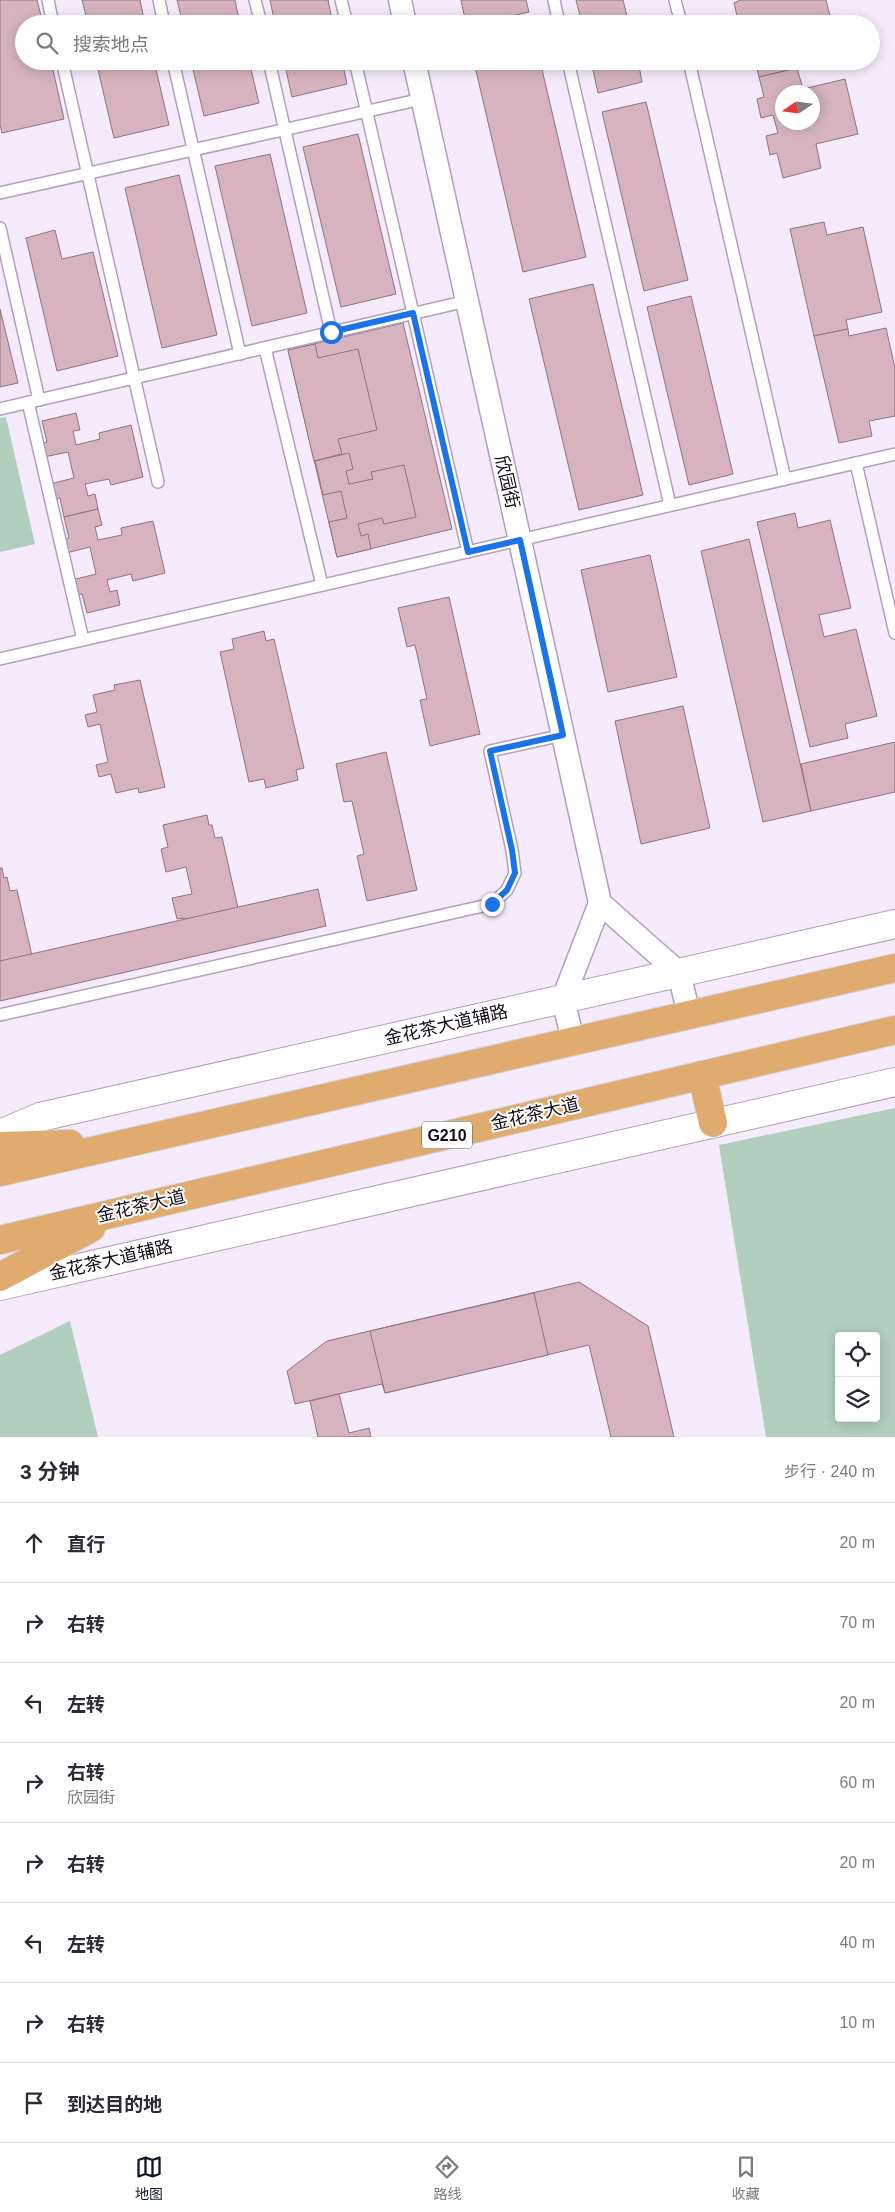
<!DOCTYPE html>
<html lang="zh">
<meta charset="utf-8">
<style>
:root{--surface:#fff;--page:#f2f2f3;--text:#2b2b33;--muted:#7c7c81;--line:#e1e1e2;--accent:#111827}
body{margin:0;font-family:Arial,"Noto Sans SC",sans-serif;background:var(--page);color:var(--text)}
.controls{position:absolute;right:15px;bottom:15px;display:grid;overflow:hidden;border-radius:5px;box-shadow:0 2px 12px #0003}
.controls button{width:45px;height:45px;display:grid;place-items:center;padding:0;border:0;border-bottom:1px solid var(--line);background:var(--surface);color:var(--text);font:25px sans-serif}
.compass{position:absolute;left:775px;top:85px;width:45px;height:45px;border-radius:50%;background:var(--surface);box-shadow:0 2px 12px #0003;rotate:257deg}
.stop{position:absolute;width:15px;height:15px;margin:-11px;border:4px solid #1a73e8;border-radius:50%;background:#fff}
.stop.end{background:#1a73e8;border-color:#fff;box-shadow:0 1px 5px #0008}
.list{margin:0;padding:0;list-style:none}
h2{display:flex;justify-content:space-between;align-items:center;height:65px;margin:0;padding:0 20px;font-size:21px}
h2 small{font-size:16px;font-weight:400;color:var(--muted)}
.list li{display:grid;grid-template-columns:32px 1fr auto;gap:15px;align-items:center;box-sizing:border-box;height:80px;padding:0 20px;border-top:1px solid var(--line)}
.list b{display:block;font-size:19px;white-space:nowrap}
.list p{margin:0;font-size:16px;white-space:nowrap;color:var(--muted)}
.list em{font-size:16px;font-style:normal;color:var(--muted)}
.icon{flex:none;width:28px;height:28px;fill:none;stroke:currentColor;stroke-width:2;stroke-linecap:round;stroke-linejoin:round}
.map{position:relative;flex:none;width:895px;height:1437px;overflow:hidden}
.search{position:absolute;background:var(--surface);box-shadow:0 2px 12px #0003;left:15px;right:15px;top:15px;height:55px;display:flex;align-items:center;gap:12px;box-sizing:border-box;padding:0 18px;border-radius:28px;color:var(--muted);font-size:19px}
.sheet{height:705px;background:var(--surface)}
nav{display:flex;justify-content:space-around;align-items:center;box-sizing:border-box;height:70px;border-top:1px solid var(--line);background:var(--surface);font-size:14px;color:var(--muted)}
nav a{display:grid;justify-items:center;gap:2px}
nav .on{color:var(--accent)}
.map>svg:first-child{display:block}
.green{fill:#b1cfbc;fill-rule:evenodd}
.building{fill:#d6b3bf;stroke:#92727e;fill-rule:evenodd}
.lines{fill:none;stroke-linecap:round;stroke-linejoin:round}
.lane-casing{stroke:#b1a0bb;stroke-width:14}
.street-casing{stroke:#b1a0bb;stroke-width:25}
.secondary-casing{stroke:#b1a0bb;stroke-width:30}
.highway-casing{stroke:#d4d3d5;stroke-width:30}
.lane{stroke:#fff;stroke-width:11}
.street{stroke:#fff;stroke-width:22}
.secondary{stroke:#fff;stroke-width:28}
.highway{stroke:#e0ab6f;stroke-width:28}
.route{stroke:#1a73e8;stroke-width:6}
.labels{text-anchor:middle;stroke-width:4;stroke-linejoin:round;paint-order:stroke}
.shield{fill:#fff;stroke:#59555b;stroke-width:1}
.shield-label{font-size:16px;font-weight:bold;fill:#120c15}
.street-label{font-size:18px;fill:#120c15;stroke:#fff}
</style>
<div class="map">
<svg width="895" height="1437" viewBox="0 0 895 1437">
<rect width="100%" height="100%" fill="#f5ebfc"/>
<g class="green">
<path d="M6 417 35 544 0 552V418Z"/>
<path d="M895 1108V1437H766L719 1145ZM839 1336H876V1418H839Z"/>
<path d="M70 1321 98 1437H0V1355Z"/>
</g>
<g class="building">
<path d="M0 0H37L43 24H24V61H51L64 119 2 133 0 125Z"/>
<path d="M82 0H140L145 24H88Z"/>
<path d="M177 0H235L240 24H183Z"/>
<path d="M270 0H328L333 24H275Z"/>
<path d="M461 0H526L529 12 477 24H466Z"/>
<path d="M576 0H623L629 24H582Z"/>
<path d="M740 0H826L832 24H751L750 17 738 20 734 3Z"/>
<path d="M96 61H154L169 125 114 138Z"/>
<path d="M191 61H249L259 103 204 116Z"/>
<path d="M284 61H342L347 84 292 97Z"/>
<path d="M540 61 586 257 523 272 474 62Z"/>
<path d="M591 61H638L642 82 598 93Z"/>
<path d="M755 61H796L797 68 759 77Z"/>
<path d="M797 68 803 89 845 79 858 134 816 144 821 168 783 178 777 153 770 155 766 136 778 133 773 115 761 118 757 99 764 97 759 77ZM782 92H812V122H782Z"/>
<path d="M646 102 688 280 644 291 602 112Z"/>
<path d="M358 134 396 294 341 307 303 147Z"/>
<path d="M270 154 307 313 252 326 215 166Z"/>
<path d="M179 175 217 335 162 348 125 188Z"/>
<path d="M824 222 827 235 863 227 882 312 846 320 848 329 814 336 790 229Z"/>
<path d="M55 230 62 259 93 252 118 356 57 371 26 238Z"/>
<path d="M593 284 643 495 579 510 529 299Z"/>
<path d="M691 296 733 474 689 485 647 307Z"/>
<path d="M0 309 18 383 0 387Z"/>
<path d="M403 323 452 529 337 557 288 350Z"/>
<path d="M886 328 895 368V416L869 421 872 436 839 443 814 336 848 329 849 336Z"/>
<path d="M315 344 318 358 358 349 377 430 338 439 342 454 314 461 288 350Z"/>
<path d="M76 413 80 430 73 431 76 445 100 439 99 433 131 425 143 477 111 485 109 479 85 484 88 496 95 494 98 509 64 517 60 498 54 499 50 484 74 478 68 452 44 457 41 444 47 442 42 421Z"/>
<path d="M349 453 353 469 346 471 349 484 373 479 371 472 404 465 416 517 384 524 382 518 358 524 361 536 368 534 371 549 337 557 329 522 347 518 341 491 323 495 315 461Z"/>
<path d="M98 509 102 525 95 527 98 540 122 535 121 528 153 521 165 573 133 581 131 574 107 580 110 592 117 590 120 605 87 613 82 594 76 595 72 580 96 574 90 547 66 553 63 539 69 538 64 517Z"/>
<path d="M795 513 798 528 830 520 851 608 819 615 824 637 856 629 877 716 845 724 848 738 810 747 757 522Z"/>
<path d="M749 539 811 811 763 822 701 551Z"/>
<path d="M650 555 677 677 608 692 581 570Z"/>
<path d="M449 597 480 734 430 746 420 700 427 699 415 645 407 647 398 608Z"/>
<path d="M264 631 266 641 274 639 304 768 296 770 298 780 266 788 264 779 249 782 220 652 234 649 232 639Z"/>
<path d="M140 680 165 787 139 793 138 788 116 793 111 774 99 777 96 765 108 762 100 724 88 727 85 715 97 712 93 695 115 690 114 685Z"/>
<path d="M683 706 710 828 641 844 615 721Z"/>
<path d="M895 742V792L811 811 801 764Z"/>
<path d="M386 752 417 890 367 901 357 856 364 854 352 801 344 802 336 764Z"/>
<path d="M207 815 209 825H212L215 838 222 837 238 908 232 909 234 921H231L233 933 190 943 184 918 177 919 172 898 192 894 186 867 166 872 161 849 168 847 163 825Z"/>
<path d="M0 868H2L4 878 7 877 10 891 17 890 33 960 26 962 28 986 0 992Z"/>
<path d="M318 889 326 926 0 1001V961Z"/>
<path d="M579 1282 648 1326 674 1437H611L589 1345 385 1393 382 1384 295 1404 287 1371 327 1341Z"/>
<path d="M534 1293 548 1355 385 1393 370 1331Z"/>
<path d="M339 1394 349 1433 369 1428 371 1437H318L310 1401Z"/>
</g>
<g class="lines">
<g class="lane-casing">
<g id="lane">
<path d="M48 0 53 24"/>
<path d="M159 0 164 24"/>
<path d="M255 0 261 24"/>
<path d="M341 0 347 24"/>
<path d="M554 0 559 24"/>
<path d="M675 0 681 24"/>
<path d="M62 61 158 482"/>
<path d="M173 61 240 354"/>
<path d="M269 61 331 332"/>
<path d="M355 61 468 552"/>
<path d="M568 61 670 505"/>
<path d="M689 61 785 479"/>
<path d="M0 193 422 99"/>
<path d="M0 228 39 400"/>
<path d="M265 348 322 585"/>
<path d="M28 402 83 640"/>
<path d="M0 409 467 301"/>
<path d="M856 463 895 633"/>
<path d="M0 659 895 454"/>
<path d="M0 1015 492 904 507 890 515 873 512 850 490 751 563 735"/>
</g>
</g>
<g class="street-casing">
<g id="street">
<path d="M400 0 405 24"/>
<path d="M414 61 600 903"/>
<path d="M573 1041 563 999 600 903 679 973 689 1015"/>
</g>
</g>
<g class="secondary-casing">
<g id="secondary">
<path d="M0 1134 40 1117 895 924"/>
<path d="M0 1286 895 1082"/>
</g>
</g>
<g class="highway-casing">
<g id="highway">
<path d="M702 1075 713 1123"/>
<path d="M0 1146 70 1144"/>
<path d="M0 1172 895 968"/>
<path d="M0 1240 895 1030"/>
<path d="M0 1277 91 1228"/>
</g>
</g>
<use href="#lane" class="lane"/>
<use href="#street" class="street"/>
<use href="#secondary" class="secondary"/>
<use href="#highway" class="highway"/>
</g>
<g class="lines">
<path class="route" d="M331 332 413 313 468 552 520 540 563 735 490 751 512 850 515 873 507 890 492 904"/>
</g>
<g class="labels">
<rect class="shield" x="422" y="1121.5" width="50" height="27" rx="4"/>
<g class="shield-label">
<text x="447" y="1141">G210</text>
</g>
<g class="street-label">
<text transform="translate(507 482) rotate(77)" y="6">欣园街</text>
<text transform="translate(446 1025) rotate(-13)" y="6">金花茶大道辅路</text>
<text transform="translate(535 1114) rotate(-13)" y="6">金花茶大道</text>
<text transform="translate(141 1206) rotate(-13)" y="6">金花茶大道</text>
<text transform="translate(111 1260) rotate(-13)" y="6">金花茶大道辅路</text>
</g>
</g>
</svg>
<div class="controls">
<button><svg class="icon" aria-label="locate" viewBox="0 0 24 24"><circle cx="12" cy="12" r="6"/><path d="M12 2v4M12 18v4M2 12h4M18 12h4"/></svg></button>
<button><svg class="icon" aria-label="layers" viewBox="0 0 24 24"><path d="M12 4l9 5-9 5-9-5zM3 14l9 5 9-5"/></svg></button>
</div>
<svg class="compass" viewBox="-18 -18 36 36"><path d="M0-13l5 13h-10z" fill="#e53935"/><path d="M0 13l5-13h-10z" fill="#7c7c81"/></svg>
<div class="stop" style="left:331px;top:332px"></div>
<div class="stop end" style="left:492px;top:904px"></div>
<div class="search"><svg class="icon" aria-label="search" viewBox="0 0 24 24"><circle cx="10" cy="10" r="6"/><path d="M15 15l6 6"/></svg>搜索地点</div>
</div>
<section class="sheet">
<h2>3 分钟<small>步行 · 240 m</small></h2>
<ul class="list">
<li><svg class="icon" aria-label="ahead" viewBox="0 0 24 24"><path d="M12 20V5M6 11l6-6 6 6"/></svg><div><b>直行</b></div><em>20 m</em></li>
<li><svg class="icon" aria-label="right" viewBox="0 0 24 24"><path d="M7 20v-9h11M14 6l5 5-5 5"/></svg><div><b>右转</b></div><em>70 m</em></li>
<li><svg class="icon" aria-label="left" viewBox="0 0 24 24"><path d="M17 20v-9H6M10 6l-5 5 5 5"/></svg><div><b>左转</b></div><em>20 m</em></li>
<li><svg class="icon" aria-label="right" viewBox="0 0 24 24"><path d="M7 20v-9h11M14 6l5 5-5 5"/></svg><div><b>右转</b><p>欣园街</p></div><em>60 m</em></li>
<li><svg class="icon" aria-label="right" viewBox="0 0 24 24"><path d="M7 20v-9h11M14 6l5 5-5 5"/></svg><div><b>右转</b></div><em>20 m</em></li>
<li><svg class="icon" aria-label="left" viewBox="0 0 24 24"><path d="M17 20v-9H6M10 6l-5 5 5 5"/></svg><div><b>左转</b></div><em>40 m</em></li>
<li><svg class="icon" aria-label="right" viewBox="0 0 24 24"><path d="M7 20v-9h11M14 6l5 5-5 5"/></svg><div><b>右转</b></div><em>10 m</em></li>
<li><svg class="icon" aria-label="arrive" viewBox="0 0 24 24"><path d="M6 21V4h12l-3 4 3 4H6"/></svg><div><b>到达目的地</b></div></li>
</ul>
</section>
<nav>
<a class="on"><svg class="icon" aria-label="map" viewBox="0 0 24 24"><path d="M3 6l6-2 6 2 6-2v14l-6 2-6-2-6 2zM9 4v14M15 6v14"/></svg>地图</a>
<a><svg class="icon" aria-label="directions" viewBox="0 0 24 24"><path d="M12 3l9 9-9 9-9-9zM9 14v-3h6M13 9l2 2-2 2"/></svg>路线</a>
<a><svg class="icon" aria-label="saved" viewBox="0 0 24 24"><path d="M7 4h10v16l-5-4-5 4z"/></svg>收藏</a>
</nav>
